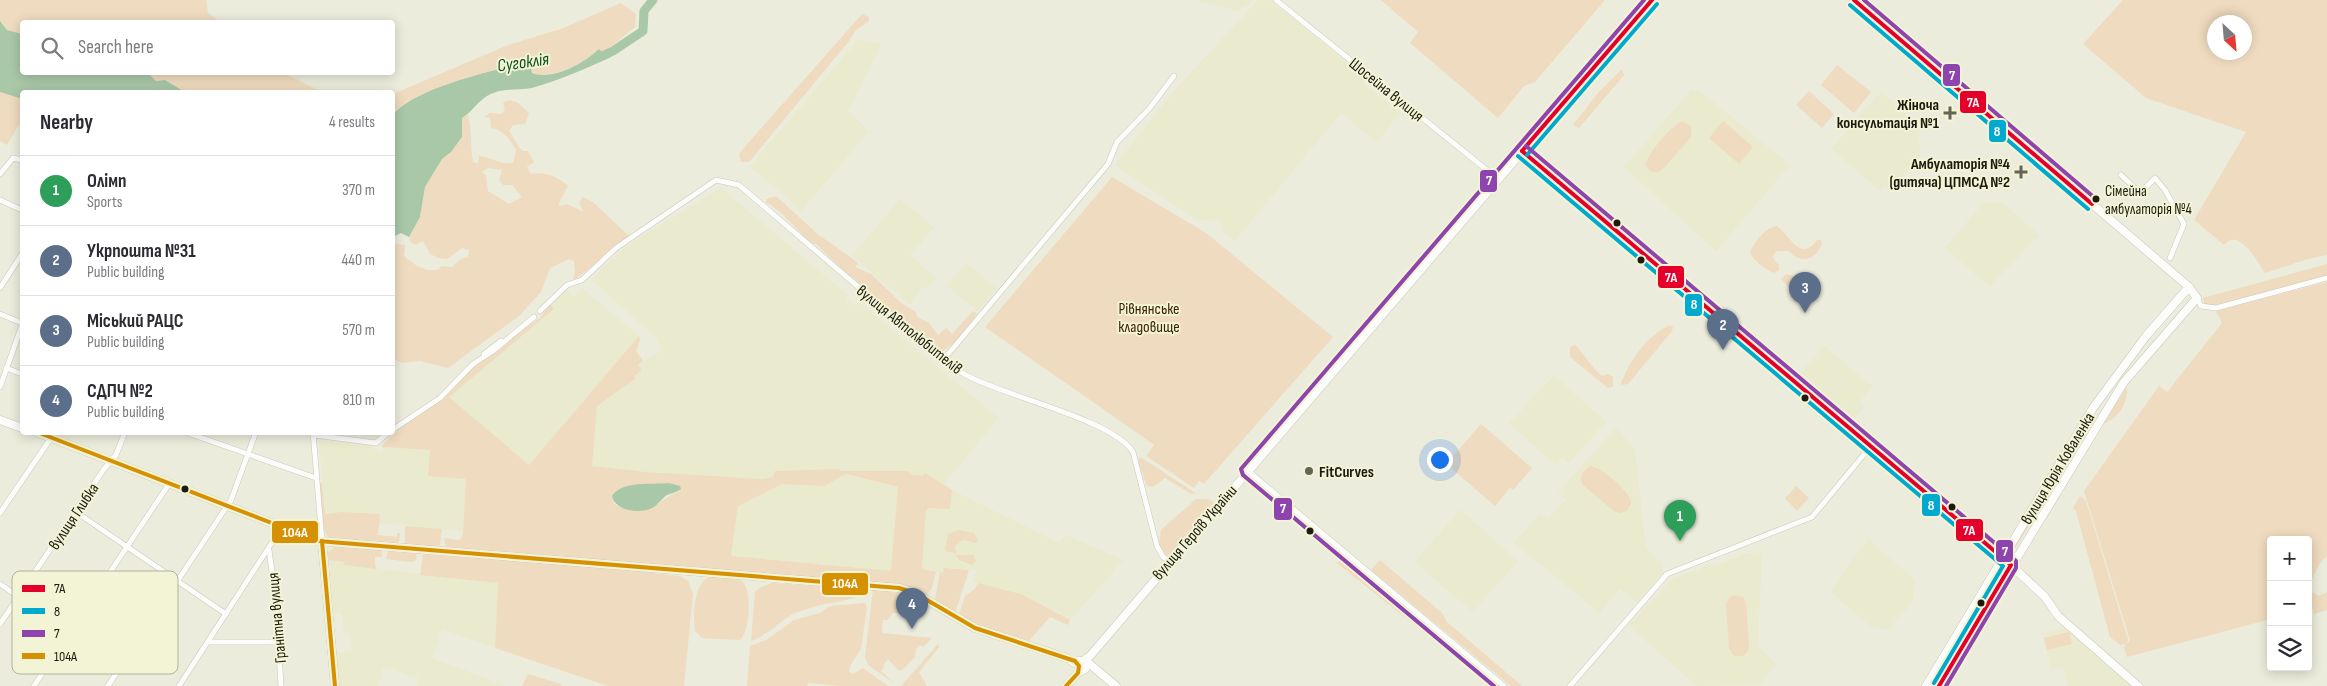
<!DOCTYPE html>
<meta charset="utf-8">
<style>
:root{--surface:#fff;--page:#f7f7f7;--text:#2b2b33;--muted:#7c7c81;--line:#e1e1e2;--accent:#7c3aed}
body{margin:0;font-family:"Sofia Sans Condensed",sans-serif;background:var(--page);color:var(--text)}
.controls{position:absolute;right:15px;bottom:15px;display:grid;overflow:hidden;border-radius:5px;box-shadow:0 2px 12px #0003}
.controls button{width:45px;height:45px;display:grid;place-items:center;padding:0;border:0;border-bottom:1px solid var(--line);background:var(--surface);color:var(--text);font:25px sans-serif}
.compass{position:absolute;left:2207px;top:15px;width:45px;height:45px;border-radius:50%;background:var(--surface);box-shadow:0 2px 12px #0003;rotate:154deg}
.you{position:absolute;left:1439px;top:459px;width:18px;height:18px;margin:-12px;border:4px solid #fff;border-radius:50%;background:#1a73e8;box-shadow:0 0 0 8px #1a73e833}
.badge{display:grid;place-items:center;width:32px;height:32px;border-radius:50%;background:var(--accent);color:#fff;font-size:16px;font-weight:700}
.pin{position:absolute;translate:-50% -41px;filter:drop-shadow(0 1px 2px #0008)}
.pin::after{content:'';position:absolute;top:26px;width:18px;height:15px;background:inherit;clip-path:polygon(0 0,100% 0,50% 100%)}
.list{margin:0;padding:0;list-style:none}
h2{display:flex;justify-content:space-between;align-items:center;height:65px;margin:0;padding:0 20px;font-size:21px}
h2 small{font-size:16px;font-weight:400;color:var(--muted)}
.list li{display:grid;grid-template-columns:32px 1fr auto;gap:15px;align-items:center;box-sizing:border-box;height:70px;padding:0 20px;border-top:1px solid var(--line)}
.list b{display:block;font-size:19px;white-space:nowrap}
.list p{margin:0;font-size:16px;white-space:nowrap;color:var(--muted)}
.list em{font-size:16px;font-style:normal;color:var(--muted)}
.icon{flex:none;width:28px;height:28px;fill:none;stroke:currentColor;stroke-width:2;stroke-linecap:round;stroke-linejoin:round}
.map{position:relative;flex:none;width:2327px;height:686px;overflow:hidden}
.search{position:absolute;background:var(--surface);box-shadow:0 2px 12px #0003;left:20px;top:20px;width:375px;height:55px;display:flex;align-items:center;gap:12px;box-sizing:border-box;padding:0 18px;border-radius:5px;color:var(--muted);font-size:19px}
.panel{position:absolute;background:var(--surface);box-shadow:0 2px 12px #0003;left:20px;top:90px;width:375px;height:345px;border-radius:5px}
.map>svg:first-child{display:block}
.built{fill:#eaeacf}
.green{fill:#efdbbf;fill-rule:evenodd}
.water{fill:#a9c8a8}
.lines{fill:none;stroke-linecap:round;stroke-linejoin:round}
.river{stroke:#a9c8a8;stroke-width:9}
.street-casing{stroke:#c9cabc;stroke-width:6}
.secondary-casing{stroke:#c9cabc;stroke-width:9}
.street{stroke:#fcfcfa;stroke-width:5}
.secondary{stroke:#fcfcfa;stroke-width:8}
.bus-1-casing{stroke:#f3f3d5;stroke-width:8}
.bus-2-casing{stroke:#f3f3d5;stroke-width:8}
.bus-3-casing{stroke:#f3f3d5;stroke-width:8}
.bus-4-casing{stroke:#f3f3d5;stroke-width:8}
.bus-1{stroke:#e4002b;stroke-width:4}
.bus-2{stroke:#00a9ce;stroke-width:4}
.bus-3{stroke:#8e44ad;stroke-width:4}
.bus-4{stroke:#d69102;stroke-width:4}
.poi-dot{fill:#646457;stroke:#f3f3d5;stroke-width:2}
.bus-dot{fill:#1b1b10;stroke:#f3f3d5;stroke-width:2}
.labels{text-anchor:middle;stroke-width:4;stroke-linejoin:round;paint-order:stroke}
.bus-label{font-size:15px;fill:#1b1b10;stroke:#f3f3d5;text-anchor:start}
.street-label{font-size:16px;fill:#1b1b10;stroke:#f3f3d5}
.poi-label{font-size:16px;font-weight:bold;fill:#1b1b10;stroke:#f3f3d5;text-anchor:end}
.park-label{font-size:16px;fill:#3d2300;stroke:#f3f3d5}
.water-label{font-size:18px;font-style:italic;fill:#0d511f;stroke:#f3f3d5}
.key{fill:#f3f3d5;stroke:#b2b29a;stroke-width:1}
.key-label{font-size:14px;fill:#1b1b10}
.line-badge{stroke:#f3f3d5;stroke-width:2}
.badge-label{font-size:14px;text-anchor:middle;font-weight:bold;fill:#fff}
</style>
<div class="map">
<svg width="2327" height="686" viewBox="0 0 2327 686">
<rect width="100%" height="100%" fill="#ececdc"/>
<g class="built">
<path d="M1194 0H1252L1247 6 1241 7 1240 11Z"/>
<path d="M1258 0H1270L1273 3 1362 74 1365 86 1400 112 1377 143 1341 113 1235 241 1220 229 1222 221 1197 220 1115 165 1173 92Z"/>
<path d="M859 39 881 44 848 111 869 131 801 211 750 166Z"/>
<path d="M1691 90 1700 91 1790 165 1716 251 1624 167Z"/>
<path d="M1881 92 1919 126 1920 157 1890 190 1885 187 1881 191 1831 149Z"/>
<path d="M721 188 848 295 846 298 854 306 859 302 999 418 943 485 925 474 923 476 912 475 907 471H841L838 469 775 471 773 477 763 479 646 472 592 466 597 406 635 379 633 376 638 365 662 350 654 336 591 279 629 244Z"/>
<path d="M900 199 934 227 910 255 936 278 927 288 923 286 910 304 852 256Z"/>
<path d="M1984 202 2003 203 2039 235 1990 287 1945 248Z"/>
<path d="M966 263 997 288 978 311 947 286Z"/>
<path d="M582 288 639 336 529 465 449 397 554 309 550 304 567 290 573 297Z"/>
<path d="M1824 346 1872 386 1859 403 1864 407 1852 422 1798 376Z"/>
<path d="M1554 375 1606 422 1569 463 1563 458 1555 465 1509 423Z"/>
<path d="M1616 428 1635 449 1646 549 1661 562 1663 567 1662 573 1637 603 1620 588 1600 613 1514 543 1540 513 1548 519 1566 499 1558 492Z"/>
<path d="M319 441 368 445 381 454 385 447 430 450 466 479 463 531 379 523 380 514 342 512 325 514Z"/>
<path d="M846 474 898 487 892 572 731 556 738 506 782 484 824 486Z"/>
<path d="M952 490 1059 543 1066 535 1124 560 1070 620 1021 594 973 582 977 570 944 568 943 573 922 570 926 510 929 508 950 509Z"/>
<path d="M1460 510 1518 561 1473 612 1415 562Z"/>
<path d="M1869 540 1915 580 1913 601 1888 630 1870 626 1831 592 1852 559Z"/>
<path d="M1762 552 1758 647 1776 664 1759 685 1697 686 1629 626 1671 580 1714 563 1715 566 1744 554Z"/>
<path d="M329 560 344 562 345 565 498 583 495 648 442 629 432 658 506 686H416L418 678 383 667 378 686H339L336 653 352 651 351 639 349 632 344 633 342 613 333 614Z"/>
<path d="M2066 628 2133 686H2068L2063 667 2051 670 2042 633Z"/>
</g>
<g class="green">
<path d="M0 0H206L208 13 220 22H22V34L7 30 0 21Z"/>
<path d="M1381 0H1605L1535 82 1524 86 1498 118 1410 43 1418 32Z"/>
<path d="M2123 0H2327V255C2306 258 2286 267 2265 273 2257 261 2239 227 2224 245L2194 220 2246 132 2146 98 2083 44ZM2214 22H2244V52H2214Z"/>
<path d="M621 3 636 14 635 27 603 53 599 49C584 63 553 80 532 73L530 65 532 60C496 70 414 87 393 116V94L508 45 561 29Z"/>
<path d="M862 14 869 17V21L855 31 850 40 749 162H741L739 154 748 143Z"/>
<path d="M1837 65 1871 92 1854 113 1821 85Z"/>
<path d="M1622 69 1624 75 1579 128 1573 125 1598 93Z"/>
<path d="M148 73H284L320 91 331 92H185L165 80 156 81Z"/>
<path d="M1809 91 1834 114 1822 128 1796 105Z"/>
<path d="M0 92 22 99V125L19 124 7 145 0 141Z"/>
<path d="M509 100 517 102 529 113 525 124 513 125 509 131C515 138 516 145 523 151H528L534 162 527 167 531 174C544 171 559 177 568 186L558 205 562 206 567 204 584 212 579 203 583 197 593 202 629 236 576 279 573 278 575 272 574 261 569 259 550 268 541 292 519 316 448 368 420 361 403 363 394 360 392 239 396 244 405 245 404 256 417 266 427 270H438L442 266 452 267 461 259 468 257 469 250 462 248 447 259 438 258 430 254 423 241 415 245 410 242 409 237 420 217 425 187 442 159 451 152 462 137V118L468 115C472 131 470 145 473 162L478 164 479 155 503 163H513L516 150C509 138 505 131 491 128L490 118 484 117 490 113 502 114 505 110 503 103ZM488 168 502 170 499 180 503 185H512L522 197 509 204 488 191 486 176 482 172Z"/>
<path d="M1682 121 1691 126V137L1662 170C1655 175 1649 172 1646 165 1645 156 1673 124 1682 121Z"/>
<path d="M1723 121 1753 147 1739 164 1709 138Z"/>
<path d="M1112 177 1206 233 1333 337 1204 484 1199 481 1194 488 1146 456 1154 445 1153 444 985 327Z"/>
<path d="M776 196 821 237C829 241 850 257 858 263L855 267 871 274 901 303 916 312 917 317 929 323 938 335 946 328 952 334 973 311 977 314 955 342 941 352 913 331 911 324 902 322 857 283 853 277 849 276 816 244H812C796 230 784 211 765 202L767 199Z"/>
<path d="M1777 226C1792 238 1800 262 1817 240H1821L1822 244C1815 261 1801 264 1788 251H1777L1772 257 1779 265V270L1774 273C1766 270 1752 260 1750 252 1754 242 1766 227 1777 226Z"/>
<path d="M2327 264V276L2205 308 2203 298Z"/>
<path d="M1807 272 1812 275C1816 284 1814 289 1808 296 1795 297 1789 287 1781 279L1786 274 1798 277Z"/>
<path d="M2327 282V556L2320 563 2308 587V540H2271V619L2127 657 2124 647 2126 644 2120 645 2110 637 2076 511 2073 508 2080 496 2086 501 2128 639 2127 644 2130 640 2084 491 2159 386 2167 392 2222 323 2216 311Z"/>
<path d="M550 304 554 309 449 397 529 465 639 336 640 340 636 351 643 361 638 365 642 370 634 376 635 379 597 406 592 466 646 472 763 479 773 477 775 471 838 469 841 471H908L912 475 923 476 925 473 952 490 950 509 929 508 926 510 922 569 936 572 932 588 927 595 911 587 897 584 446 547 444 538 460 540 463 534 466 479 428 476 430 450 385 447 384 449 382 446 401 427 447 395 474 365 521 330 540 318ZM846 474 898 487 891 571 731 556 738 506 782 484 824 486ZM669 483 680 491C659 499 654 514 629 509 623 507 618 507 613 503L653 485Z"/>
<path d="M1669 325 1673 327 1672 331 1628 384 1622 385 1621 383C1632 357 1644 340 1669 325Z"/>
<path d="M1575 345C1585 355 1591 367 1602 376L1608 374 1613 377V387L1608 388 1570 357V347Z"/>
<path d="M2127 387C2128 405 2118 418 2101 425Z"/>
<path d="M1481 424 1532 468 1513 490 1510 488 1495 506 1446 464Z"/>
<path d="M2085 430 2087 432 2014 550 2013 548Z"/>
<path d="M1140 457 1142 458 1197 494 1190 493 1165 478 1153 487 1147 486 1138 461Z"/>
<path d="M1590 466C1601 467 1632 493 1631 504L1627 511 1619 513 1614 511 1583 485 1581 480 1582 473Z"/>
<path d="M319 483H322L325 514 342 512 380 514 378 535 397 537V533H400L399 542 396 544 328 537 324 530Z"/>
<path d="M1796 486 1809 498 1797 511 1785 498Z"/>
<path d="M1196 499H1209L1214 503 1170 555H1166L1159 545 1161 530Z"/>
<path d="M405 526 442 529 440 545 436 547 405 544Z"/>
<path d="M958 530 974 533 978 540 976 543 963 540 955 546 956 555H973L976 561 972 565 959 560 954 553 945 551 948 534Z"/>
<path d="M335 547 381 550 382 557H375V566L377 569 344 565V562L329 560 328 562 327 553Z"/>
<path d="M388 551 415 553 417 557 415 561 410 562 386 559Z"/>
<path d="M423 554 630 570 680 576 688 581 693 594 684 686H608L495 648 498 583 420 575Z"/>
<path d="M1345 555 1500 686H1491L1337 563Z"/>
<path d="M1380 560 1442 613 1447 622 1522 686H1511L1371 570Z"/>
<path d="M944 568 969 570 955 613 935 599 940 572 943 573Z"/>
<path d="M2000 572 1934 686H1931L1999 573Z"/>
<path d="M712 576C722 577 735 576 743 582 752 590 750 633 740 640L702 638 695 631C693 615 693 581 712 576Z"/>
<path d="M772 583 867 589C863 600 829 602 817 606 808 609 798 611 791 615 777 624 766 636 751 641L755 592 761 587Z"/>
<path d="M978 583 1021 594 1070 620 1068 625 1050 617 1029 641 977 625 959 615 965 596 975 589Z"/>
<path d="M873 589 906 595 905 613H893L887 620H883L882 633 932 638 923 647 920 645 916 649 915 657 902 670 899 671 888 659 883 665 884 667 881 671 895 684 868 665 865 657Z"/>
<path d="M2313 592 2318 596 2327 592V610L2314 614 2310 598Z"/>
<path d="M1735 595 1743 597 1746 604 1749 648C1747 656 1741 658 1733 655L1729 648 1726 605 1729 598Z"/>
<path d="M865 603 867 607 861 649 850 666 849 672 853 674 863 668 888 686H840L808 683 807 686H747L750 646 766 640 794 620 820 613 830 606Z"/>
<path d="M2069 632 2072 644 2047 650 2044 638Z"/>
<path d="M938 644 939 647 919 672 927 686H901Z"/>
<path d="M528 674 561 684 562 686H522Z"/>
</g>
<g class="water">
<path d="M0 21 7 30 22 34V72L148 73 156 81 165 80 185 92H22V99L0 92Z"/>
<path d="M599 49 603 53 611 49 613 51 611 57C585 69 560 80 532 88 517 91 501 87 487 96 477 102 472 112 462 118V137L451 152 442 159 425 187 420 217 409 237 401 233 393 237 392 116C414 87 497 70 533 60L530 65 532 73C553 81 584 63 599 49Z"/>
<path d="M669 483 680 486 681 489C677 492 672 493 667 495 662 498 658 505 652 508 640 514 615 511 612 496 622 480 653 485 669 483Z"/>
</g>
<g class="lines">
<path class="river" d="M602 56 613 51 643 31 644 11 653 0"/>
<g class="street-casing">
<g id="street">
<path d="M1276 0 1498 179"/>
<path d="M0 174 13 158 22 160"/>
<path d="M2121 175 2136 189 2143 190 2155 178 2165 190 2184 224 2170 258"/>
<path d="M0 200 22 210"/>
<path d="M0 288 22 254"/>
<path d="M2197 298 2201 306 2216 308 2327 278"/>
<path d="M540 311 567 285 582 280 616 248 716 180 739 185C787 226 835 267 883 308 909 331 936 358 966 375 1006 397 1112 419 1133 452L1157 546 1163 557 1169 561"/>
<path d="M0 314 22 323"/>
<path d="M484 354 501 341"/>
<path d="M944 359 1108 164 1117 142 1149 109 1174 76"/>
<path d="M6 368 22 374"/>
<path d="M0 387 22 325"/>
<path d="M392 430 440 398 473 364 493 351 534 317"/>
<path d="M185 432 316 478"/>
<path d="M313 432 322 541"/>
<path d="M314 435 376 443 389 432"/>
<path d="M1247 470 1504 686"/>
<path d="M76 512 226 614"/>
<path d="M0 513 55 432"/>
<path d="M269 550 276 601 281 686"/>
<path d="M0 584 119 667"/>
<path d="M0 624 104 469 116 455 125 432"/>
<path d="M208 642H279"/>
<path d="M34 686 169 484"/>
<path d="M108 686 231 500 256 432"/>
<path d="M179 686 282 527"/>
<path d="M1570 686 1667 574 1812 517 1871 446"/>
</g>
</g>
<g class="secondary-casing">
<g id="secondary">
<path d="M1854 0 2189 287 2197 298 2124 382 1939 686"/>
<path d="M1522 151 2011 565 2045 597 2058 616 2138 686"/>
<path d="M0 420 22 428"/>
<path d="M36 432 318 541 899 588 915 593 975 628 1067 658 1085 669"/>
<path d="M322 541 335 686"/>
<path d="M1079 661H1086L1116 686"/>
<path d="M1079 670 1080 663 1090 656 1652 0"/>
<path d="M1066 686 1078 673 1085 669"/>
<path d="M1926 686 2093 408 2146 336 2189 287"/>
</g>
</g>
<use href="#street" class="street"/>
<use href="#secondary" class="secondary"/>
<g class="bus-1-casing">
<g id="bus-1">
<path d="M1854 0 2092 204"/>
<path d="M1522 151 2011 565 1939 686"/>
<path d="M1522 151 1652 0"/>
</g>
</g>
<g class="bus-2-casing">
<g id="bus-2">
<path d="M1850 5 2088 209"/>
<path d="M1527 155 1657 4"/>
<path d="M1518 156 2003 566 1934 683"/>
</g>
</g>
<g class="bus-3-casing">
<g id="bus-3">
<path d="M1864 0 2096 199"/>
<path d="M1526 146 2016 561V568L1946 686"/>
<path d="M1494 686 1243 475 1241 469 1644 0"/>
</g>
</g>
<g class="bus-4-casing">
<g id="bus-4">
<path d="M37 432 318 541 899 588 915 593 975 628 1075 661 1079 666 1078 673 1066 686"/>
<path d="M322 541 335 686"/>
</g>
</g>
<use href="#bus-1" class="bus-1"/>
<use href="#bus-2" class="bus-2"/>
<use href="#bus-3" class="bus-3"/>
<use href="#bus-4" class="bus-4"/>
</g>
<g class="poi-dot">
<path d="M1947.5 105.5h5v5h5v5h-5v5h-5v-5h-5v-5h5z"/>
<path d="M2018.5 164.5h5v5h5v5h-5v5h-5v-5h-5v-5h5z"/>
<circle cx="1309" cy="471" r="5"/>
</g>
<g class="bus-dot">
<circle cx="2096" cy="199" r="4.5"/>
<circle cx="1617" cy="223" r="4.5"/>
<circle cx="1641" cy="260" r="4.5"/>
<circle cx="1805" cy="398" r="4.5"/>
<circle cx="185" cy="489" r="4.5"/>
<circle cx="1952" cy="507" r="4.5"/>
<circle cx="1310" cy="531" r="4.5"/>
<circle cx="1981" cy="603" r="4.5"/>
</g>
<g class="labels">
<g class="bus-label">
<text x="2105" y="196">Сімейна<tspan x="2105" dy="18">амбулаторія №4</tspan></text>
</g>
<g class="street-label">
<text transform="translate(1387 89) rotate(39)" y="6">Шосейна вулиця</text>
<text transform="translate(910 329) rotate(39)" y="6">вулиця Автолюбителів</text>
<text transform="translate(2057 468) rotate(-59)" y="6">вулиця Юрія Коваленка</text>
<text transform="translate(73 516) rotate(-56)" y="6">вулиця Глибка</text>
<text transform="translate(1194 532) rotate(-49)" y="6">вулиця Героїв України</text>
<text transform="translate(276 618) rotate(-95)" y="6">Гранітна вулиця</text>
</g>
<g class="poi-label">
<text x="1939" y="110">Жіноча<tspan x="1939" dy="18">консультація №1</tspan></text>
<text x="2010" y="169">Амбулаторія №4<tspan x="2010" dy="18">(дитяча) ЦПМСД №2</tspan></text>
<text x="1319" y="477" text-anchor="start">FitCurves</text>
</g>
<g class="park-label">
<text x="1149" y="314">Рівнянське<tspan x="1149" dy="18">кладовище</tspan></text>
</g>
<g class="water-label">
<text transform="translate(523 62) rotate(-8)" y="6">Сугоклія</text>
</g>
</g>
<rect x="12" y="571" width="166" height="103" rx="8" class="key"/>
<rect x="22" y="585" width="23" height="7" fill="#e4002b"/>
<rect x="22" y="608" width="23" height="6" fill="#00a9ce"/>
<rect x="22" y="630" width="23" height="7" fill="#8e44ad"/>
<rect x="22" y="653" width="23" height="6" fill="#d69102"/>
<g class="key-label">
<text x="54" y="593">7А</text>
<text x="54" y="616">8</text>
<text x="54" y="638">7</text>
<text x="54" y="661">104А</text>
</g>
<g class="line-badge">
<rect x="1942" y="63" width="19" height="24" rx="5" fill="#8e44ad"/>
<rect x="1959" y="90" width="28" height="24" rx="5" fill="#e4002b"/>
<rect x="1988" y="119" width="19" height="24" rx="5" fill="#00a9ce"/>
<rect x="1479" y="169" width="19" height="24" rx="5" fill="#8e44ad"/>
<rect x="1657" y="265" width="28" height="24" rx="5" fill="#e4002b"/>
<rect x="1684" y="293" width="19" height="24" rx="5" fill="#00a9ce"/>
<rect x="1921" y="493" width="20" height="24" rx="5" fill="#00a9ce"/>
<rect x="1273" y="497" width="20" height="24" rx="5" fill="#8e44ad"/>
<rect x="1955" y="518" width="29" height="24" rx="5" fill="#e4002b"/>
<rect x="271" y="520" width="48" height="24" rx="5" fill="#d69102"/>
<rect x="1995" y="539" width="19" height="24" rx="5" fill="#8e44ad"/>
<rect x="821" y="572" width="48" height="24" rx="5" fill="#d69102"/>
</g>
<g class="badge-label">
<text x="1952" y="80">7</text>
<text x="1973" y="107">7А</text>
<text x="1997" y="136">8</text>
<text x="1489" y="185">7</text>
<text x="1671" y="282">7А</text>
<text x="1694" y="309">8</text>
<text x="1931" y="510">8</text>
<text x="1283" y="513">7</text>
<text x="1969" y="535">7А</text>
<text x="295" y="537">104А</text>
<text x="2005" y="556">7</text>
<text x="845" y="588">104А</text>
</g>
</svg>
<div class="controls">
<button>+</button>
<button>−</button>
<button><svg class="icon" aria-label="layers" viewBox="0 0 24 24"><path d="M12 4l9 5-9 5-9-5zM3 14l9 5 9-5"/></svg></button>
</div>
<svg class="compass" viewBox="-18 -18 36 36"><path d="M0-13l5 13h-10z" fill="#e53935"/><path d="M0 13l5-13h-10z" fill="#7c7c81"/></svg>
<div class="you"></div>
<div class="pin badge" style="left:1680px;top:541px;background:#2e9e5b">1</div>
<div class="pin badge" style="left:1723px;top:350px;background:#5c6f8a">2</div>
<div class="pin badge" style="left:1805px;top:313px;background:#5c6f8a">3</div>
<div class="pin badge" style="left:912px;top:629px;background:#5c6f8a">4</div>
<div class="search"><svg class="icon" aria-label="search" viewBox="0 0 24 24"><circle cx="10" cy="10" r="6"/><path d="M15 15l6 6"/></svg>Search here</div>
<section class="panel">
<h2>Nearby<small>4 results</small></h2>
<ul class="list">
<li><span class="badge" style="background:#2e9e5b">1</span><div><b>Олімп</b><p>Sports</p></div><em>370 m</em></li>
<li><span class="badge" style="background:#5c6f8a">2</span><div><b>Укрпошта №31</b><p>Public building</p></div><em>440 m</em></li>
<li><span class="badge" style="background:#5c6f8a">3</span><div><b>Міський РАЦС</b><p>Public building</p></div><em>570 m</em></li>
<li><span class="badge" style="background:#5c6f8a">4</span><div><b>СДПЧ №2</b><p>Public building</p></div><em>810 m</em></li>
</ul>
</section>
</div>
